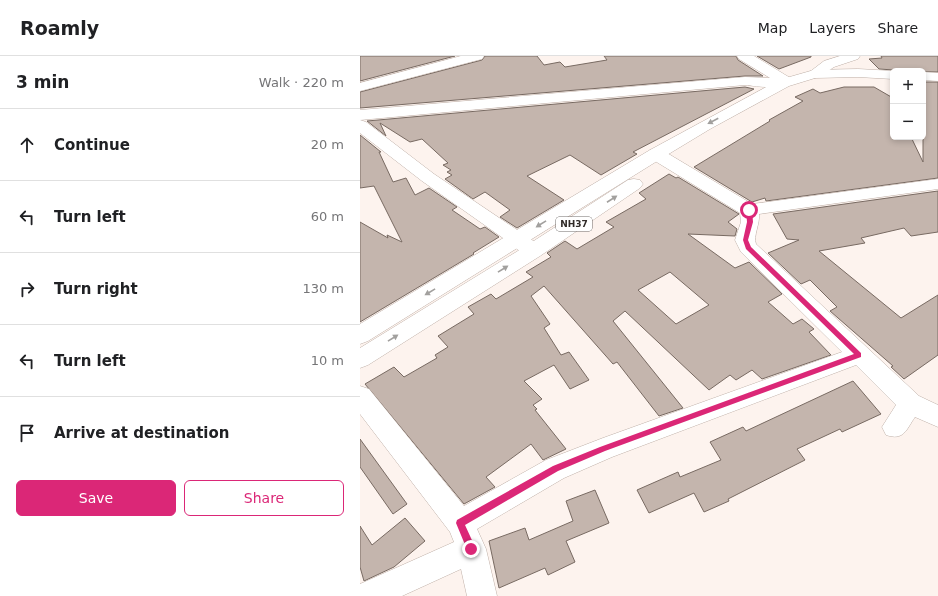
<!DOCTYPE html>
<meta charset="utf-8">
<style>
:root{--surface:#fff;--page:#f6f6f6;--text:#202124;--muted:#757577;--line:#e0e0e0;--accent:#db2777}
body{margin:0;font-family:"DejaVu Sans",sans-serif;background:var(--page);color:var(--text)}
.controls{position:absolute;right:12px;top:12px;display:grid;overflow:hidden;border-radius:6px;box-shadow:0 2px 6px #0003}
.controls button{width:36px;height:36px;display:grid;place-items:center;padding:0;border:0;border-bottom:1px solid var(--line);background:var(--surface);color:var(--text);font:20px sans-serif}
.stop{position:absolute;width:12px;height:12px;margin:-9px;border:3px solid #db2777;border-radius:50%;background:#fff}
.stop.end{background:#db2777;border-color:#fff;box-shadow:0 1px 4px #0008}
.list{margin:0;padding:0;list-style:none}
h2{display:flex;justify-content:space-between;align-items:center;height:52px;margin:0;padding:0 16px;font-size:17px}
h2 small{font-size:13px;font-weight:400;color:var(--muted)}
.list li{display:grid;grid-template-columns:26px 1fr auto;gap:12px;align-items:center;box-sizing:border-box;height:72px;padding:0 16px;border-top:1px solid var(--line)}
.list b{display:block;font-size:15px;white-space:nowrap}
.list em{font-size:13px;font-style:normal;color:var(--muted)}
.actions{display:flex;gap:8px;padding:12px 16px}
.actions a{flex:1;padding:9px 0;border:1px solid var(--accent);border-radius:6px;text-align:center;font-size:14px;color:var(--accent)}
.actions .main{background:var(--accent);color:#fff}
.icon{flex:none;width:22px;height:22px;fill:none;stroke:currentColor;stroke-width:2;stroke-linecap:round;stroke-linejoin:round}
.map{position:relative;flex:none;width:578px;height:540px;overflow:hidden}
header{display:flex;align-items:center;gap:24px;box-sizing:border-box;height:56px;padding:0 20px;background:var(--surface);border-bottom:1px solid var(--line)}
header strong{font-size:19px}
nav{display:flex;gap:22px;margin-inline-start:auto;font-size:14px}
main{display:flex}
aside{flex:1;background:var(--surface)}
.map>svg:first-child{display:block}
.building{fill:#c4b5ad;stroke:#786a62;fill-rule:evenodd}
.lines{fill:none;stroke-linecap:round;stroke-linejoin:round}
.minor-casing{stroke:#bfb0a8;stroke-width:1}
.highway-casing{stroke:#bfb0a8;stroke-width:1}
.minor{fill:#fff;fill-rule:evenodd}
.highway{fill:#fff;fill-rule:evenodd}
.oneway{fill:#a2a09e}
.route{fill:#db2777}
.labels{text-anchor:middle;stroke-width:4;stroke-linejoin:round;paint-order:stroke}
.shield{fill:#fff;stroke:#6f6b68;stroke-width:1}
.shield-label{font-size:9px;font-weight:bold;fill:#312b28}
</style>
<header>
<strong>Roamly</strong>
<nav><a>Map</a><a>Layers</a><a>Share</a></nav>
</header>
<main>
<aside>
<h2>3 min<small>Walk · 220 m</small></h2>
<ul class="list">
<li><svg class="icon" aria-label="ahead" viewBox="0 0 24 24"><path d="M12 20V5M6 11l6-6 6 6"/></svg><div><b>Continue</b></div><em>20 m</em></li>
<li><svg class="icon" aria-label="left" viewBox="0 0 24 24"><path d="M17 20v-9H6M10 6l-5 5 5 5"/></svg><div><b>Turn left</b></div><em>60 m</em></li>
<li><svg class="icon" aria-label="right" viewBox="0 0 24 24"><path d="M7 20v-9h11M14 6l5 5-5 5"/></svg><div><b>Turn right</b></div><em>130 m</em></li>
<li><svg class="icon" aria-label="left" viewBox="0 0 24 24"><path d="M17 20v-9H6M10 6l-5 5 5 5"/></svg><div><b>Turn left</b></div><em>10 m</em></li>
<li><svg class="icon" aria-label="arrive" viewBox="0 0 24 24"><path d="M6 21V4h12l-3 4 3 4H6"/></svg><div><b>Arrive at destination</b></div></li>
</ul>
<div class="actions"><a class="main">Save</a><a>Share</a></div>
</aside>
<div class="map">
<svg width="578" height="540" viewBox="0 0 578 540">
<rect width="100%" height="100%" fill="#fdf3ee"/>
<g class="building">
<path d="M0 0H95L0 25Z"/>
<path d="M125 0H177L184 9 200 6 205 11 247 4 244 0H376L378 4 403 20H385L0 52V36L122 4Z"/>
<path d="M397 0H451V1L419 13Z"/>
<path d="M521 0H578V16L535 15 534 14 519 13 509 3 522 2Z"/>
<path d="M563 26H578V122L406 145 405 142 392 146 334 111 410 65 409 64 443 45 435 41 453 33 460 37 484 31H514L533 42V81H551L563 106Z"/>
<path d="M385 31 394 33 273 96 277 98 241 119 210 99 167 120 204 144 157 172 140 161 150 154 125 136 113 143 85 123 92 119 87 116 91 114 83 109 88 107 62 83 50 86 20 67 26 80 7 65Z"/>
<path d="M0 79 21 96H19L33 126 46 122 55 139 69 132 97 151 92 154 120 173 125 171 139 181 113 197 114 198 0 266V166L28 182 27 179 42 186 14 130 0 132Z"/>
<path d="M309 118 316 122 318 121 379 158 368 166 377 173 375 180 328 178 375 212 389 206 422 238 408 246 433 268 442 263 454 273 449 276 471 299 402 323 392 314 376 324 370 319 349 334 265 255 253 265 323 352 299 360 257 306 253 308 184 230 171 240 190 268 184 272 201 299 209 296 229 324 210 333 194 309 164 325 182 343 173 349 177 353 175 354 206 393 183 404 171 388 126 421 135 431 104 448 5 328 34 311 44 321 77 302 75 299 88 291 78 280 114 258 108 251 131 238 136 243 173 221 166 216 191 201 187 197 205 185 217 193 254 171 246 166 286 143 279 137ZM310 216 349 249 316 268 278 234Z"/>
<path d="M578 135V176L551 180 544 172 501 182 505 187 459 195 541 262 578 239V299L544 323 531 311 533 310 470 255 477 251 450 224 441 228 408 197 439 184 427 183 413 158Z"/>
<path d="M493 325 521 358 482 376 480 373 437 393 445 404 368 443 369 445 344 456 334 437 289 457 277 434 318 416 320 421 361 404 350 386 383 371 386 375Z"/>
<path d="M0 383 47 448 33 458 0 411Z"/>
<path d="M235 434 249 467 206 485 215 506 188 519 185 512 139 532 129 485 165 472 169 484 213 465 206 445Z"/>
<path d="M45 462 65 485 34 511 4 525 0 511V470L12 489Z"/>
</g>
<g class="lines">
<g class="minor-casing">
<g id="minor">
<path d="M101 0H124L122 3 0 35V27Z"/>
<path d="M377 0H394L432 23 434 26C428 35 396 30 385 29L0 64V54L385 21 410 22 379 3Z"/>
<path d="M480 0H500L498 3 474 11 459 21 454 22 449 21 447 18 464 5Z"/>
<path d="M0 64 6 66 74 118 172 184 180 190 183 195 180 200 173 202 166 200 143 182 62 125 0 77Z"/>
<path d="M296 93 302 94 392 148 578 123V133L399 158C400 168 393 180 396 188L559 340 578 349V371L555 361C546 374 544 385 526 379L522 371 536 349 496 309 252 401 204 422 117 473 126 493 137 540H107L101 513 42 540H0V528L94 486 90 476 0 358V330L9 333 104 450 186 404 243 382 482 296 381 196 375 184 381 166 380 157 290 102 288 98 290 94Z"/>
</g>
</g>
<g class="highway-casing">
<g id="highway">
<path d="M498 13 534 15 533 23 498 21 455 22 429 30 350 73 302 102 8 285 0 288V268L290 94 419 24 454 14Z"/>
<path d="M563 16 578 17V25L563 24Z"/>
<path d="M274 123 280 124 283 128 280 132 180 200 8 309 0 312V292L166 190 268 124Z"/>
</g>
</g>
<use href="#minor" class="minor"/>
<use href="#highway" class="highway"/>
</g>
<defs><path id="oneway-solid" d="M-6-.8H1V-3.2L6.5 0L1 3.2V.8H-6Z"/></defs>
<g class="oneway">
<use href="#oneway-solid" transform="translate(353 65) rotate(152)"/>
<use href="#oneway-solid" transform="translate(252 143) rotate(-33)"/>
<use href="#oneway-solid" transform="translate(181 168) rotate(148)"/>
<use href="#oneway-solid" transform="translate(143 213) rotate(-32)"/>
<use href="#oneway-solid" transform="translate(70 236) rotate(149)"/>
<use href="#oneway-solid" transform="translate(33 282) rotate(-32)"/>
</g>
<path class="route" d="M389 153 392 154 393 166 388 184 391 191 501 297V301L245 395 198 415 105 469 116 493 114 496 111 497 108 496 96 467 97 464 193 410 240 391 494 298 386 193 383 184 387 166 386 154Z"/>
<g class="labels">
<rect class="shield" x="196" y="161" width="36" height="14" rx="3"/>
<g class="shield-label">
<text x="214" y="171">NH37</text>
</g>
</g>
</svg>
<div class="controls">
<button>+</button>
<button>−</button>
</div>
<div class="stop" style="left:389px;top:154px"></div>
<div class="stop end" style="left:111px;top:493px"></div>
</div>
</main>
